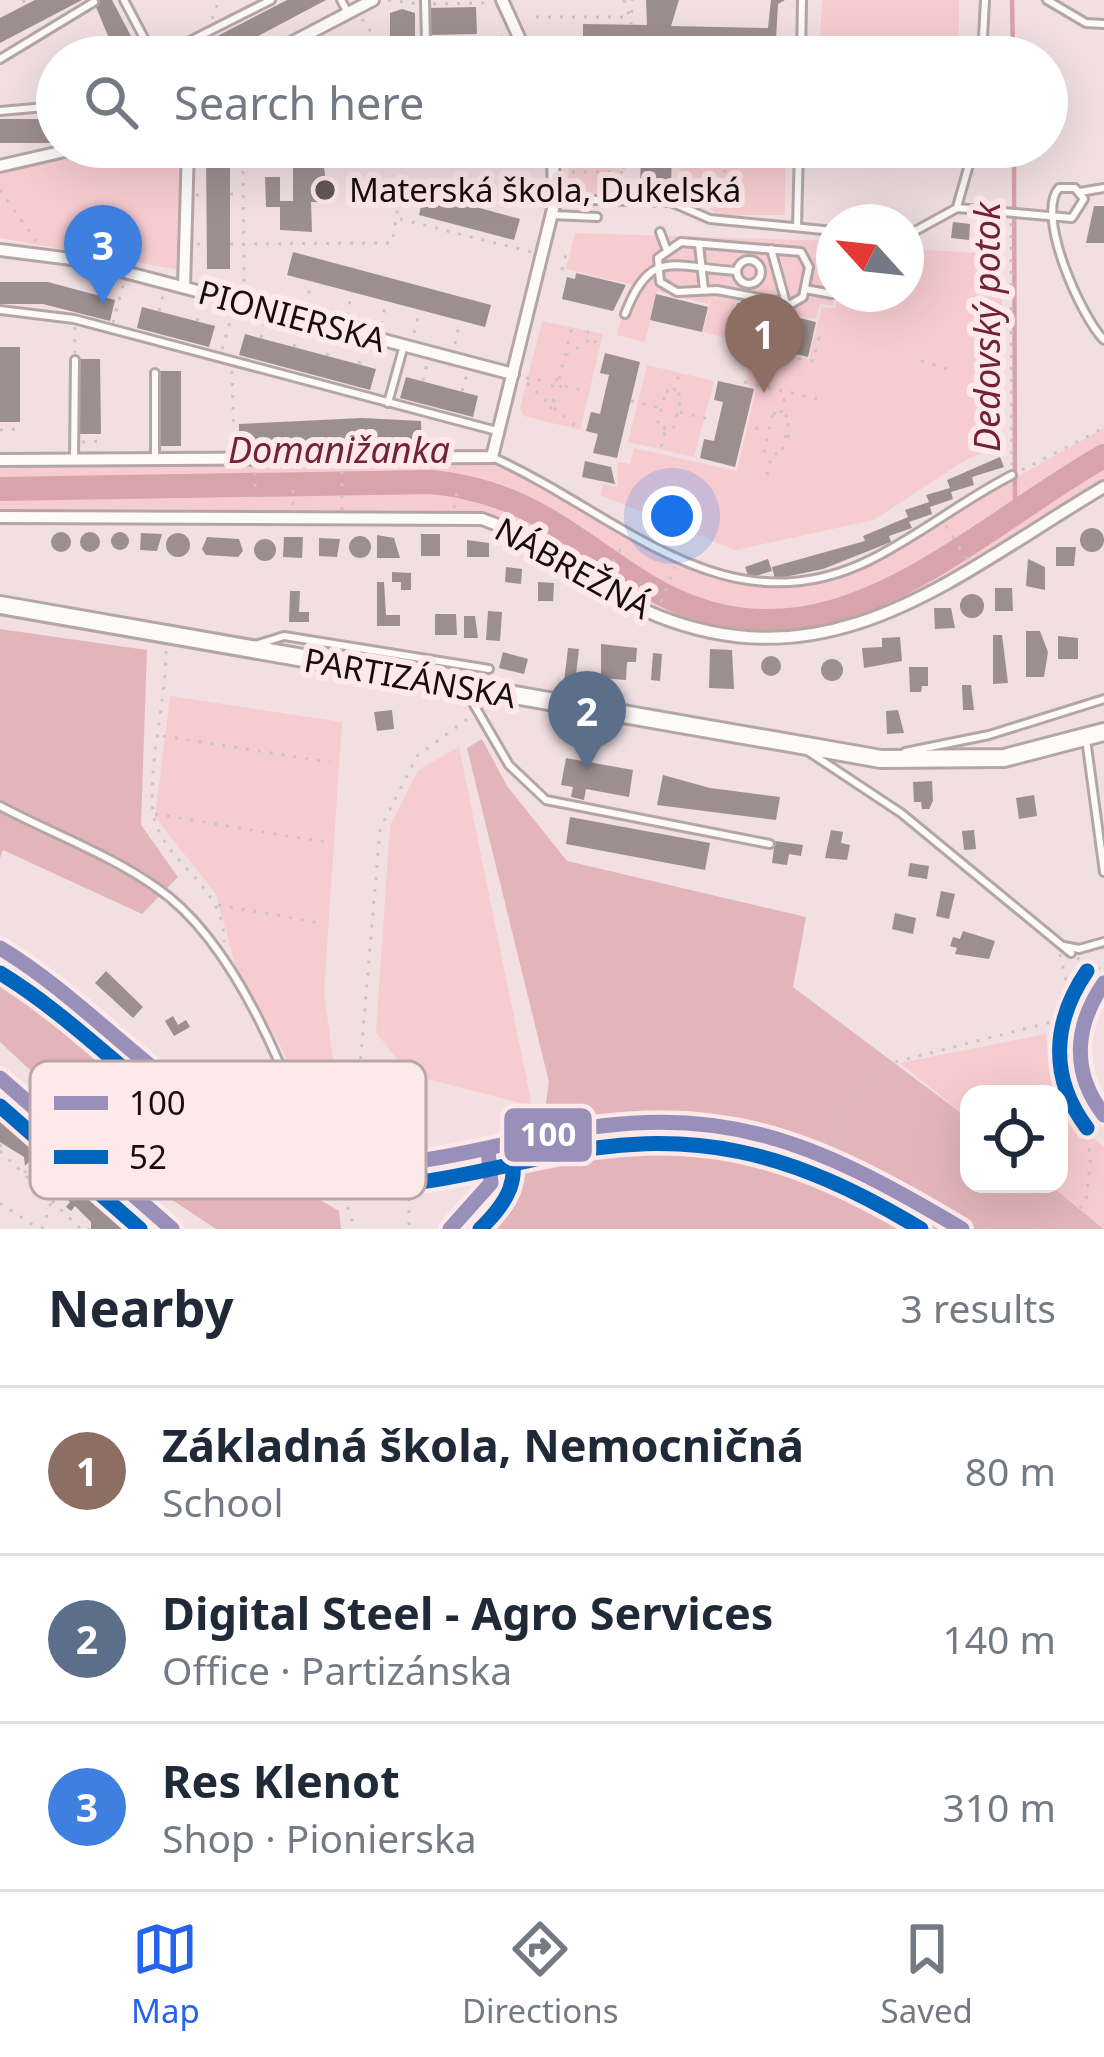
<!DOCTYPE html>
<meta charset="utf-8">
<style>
:root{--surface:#fff;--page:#f2f2f3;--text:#1f2937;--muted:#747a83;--line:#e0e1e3;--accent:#2563eb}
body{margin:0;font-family:"Noto Sans",sans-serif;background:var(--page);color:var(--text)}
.controls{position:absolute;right:36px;bottom:36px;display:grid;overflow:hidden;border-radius:24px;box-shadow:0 12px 48px #0002}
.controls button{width:108px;height:108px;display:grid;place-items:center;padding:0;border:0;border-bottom:3px solid var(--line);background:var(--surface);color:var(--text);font:60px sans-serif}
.compass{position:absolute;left:816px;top:204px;width:108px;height:108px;border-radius:50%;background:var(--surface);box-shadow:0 12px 48px #0002;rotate:297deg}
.you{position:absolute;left:672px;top:516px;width:42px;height:42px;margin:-30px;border:9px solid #fff;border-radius:50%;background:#1a73e8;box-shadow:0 0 0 18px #1a73e833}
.badge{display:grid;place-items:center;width:78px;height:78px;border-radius:50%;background:var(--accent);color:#fff;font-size:39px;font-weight:700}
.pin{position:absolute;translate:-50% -99px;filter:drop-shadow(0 3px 6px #0008)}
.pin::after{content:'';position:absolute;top:63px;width:42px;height:36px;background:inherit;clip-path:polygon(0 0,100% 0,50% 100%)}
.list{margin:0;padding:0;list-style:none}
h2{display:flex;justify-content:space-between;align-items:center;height:156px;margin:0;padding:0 48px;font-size:51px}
h2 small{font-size:39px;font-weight:400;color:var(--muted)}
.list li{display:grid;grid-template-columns:78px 1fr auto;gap:36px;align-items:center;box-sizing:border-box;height:168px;padding:0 48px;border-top:3px solid var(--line)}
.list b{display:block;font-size:45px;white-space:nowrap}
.list p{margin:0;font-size:39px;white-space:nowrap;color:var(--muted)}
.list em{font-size:39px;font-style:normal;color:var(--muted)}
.icon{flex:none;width:66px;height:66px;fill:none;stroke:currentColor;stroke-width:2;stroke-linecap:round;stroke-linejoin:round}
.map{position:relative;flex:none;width:1104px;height:1229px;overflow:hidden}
.search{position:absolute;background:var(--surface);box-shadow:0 12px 48px #0002;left:36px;right:36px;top:36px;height:132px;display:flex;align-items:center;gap:30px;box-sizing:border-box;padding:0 42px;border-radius:66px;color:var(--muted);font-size:45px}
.sheet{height:660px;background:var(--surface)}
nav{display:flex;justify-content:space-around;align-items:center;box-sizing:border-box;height:168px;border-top:3px solid var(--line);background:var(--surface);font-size:33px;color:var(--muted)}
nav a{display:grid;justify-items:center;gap:6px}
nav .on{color:var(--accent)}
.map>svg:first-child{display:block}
.green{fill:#f7ccd1}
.forest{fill:#e3b5ba}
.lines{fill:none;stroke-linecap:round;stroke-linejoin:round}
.stream{stroke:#d8a3aa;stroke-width:4.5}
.river{stroke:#d8a3aa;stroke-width:24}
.building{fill:#9c8f90}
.lane-casing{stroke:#b4a6a7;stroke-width:12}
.street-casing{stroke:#b4a6a7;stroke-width:16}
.secondary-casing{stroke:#b4a6a7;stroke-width:22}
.path{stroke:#cbc4c5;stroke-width:3;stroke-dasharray:3 9;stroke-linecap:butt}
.lane{stroke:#fdfafa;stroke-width:6}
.street{stroke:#fdfafa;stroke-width:10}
.secondary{stroke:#fdfafa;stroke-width:16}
.bus-1-casing{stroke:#fde8ea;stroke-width:24}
.bus-2-casing{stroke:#fde8ea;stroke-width:24}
.bus-1{stroke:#9990ba;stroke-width:15}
.bus-2{stroke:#0065bd;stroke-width:15}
.poi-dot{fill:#635658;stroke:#fde8ea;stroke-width:4.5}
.labels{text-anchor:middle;stroke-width:12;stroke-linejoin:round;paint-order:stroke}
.poi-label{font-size:33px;fill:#170d0e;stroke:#fde8ea;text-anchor:start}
.street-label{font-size:33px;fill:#170d0e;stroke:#fde8ea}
.water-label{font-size:36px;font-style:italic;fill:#732134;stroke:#fde8ea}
.key{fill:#fde8ea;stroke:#b8a6a8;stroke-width:3}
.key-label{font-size:33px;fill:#170d0e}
.line-badge{stroke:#fde8ea;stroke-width:4.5}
.badge-label{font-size:33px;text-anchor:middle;font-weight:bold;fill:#fff}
</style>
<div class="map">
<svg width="1104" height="1229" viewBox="0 0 1104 1229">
<rect width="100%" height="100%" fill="#f1dfe1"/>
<g class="green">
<path d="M822 0H959V57H819Z"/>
<path d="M97 147H183L180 270 0 238V171Z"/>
<path d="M569 147H620V199L568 197Z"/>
<path d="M681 147H785V215H717L701 200 679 195Z"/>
<path d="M575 233 834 241 833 306 820 304 816 319 736 300 727 338 703 332 711 298 708 304 657 291 645 342 617 335 623 313 632 315 641 287 566 269Z"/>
<path d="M906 249 979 253 1002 265V447L967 459 874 520 735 550 600 495 603 484 618 487 617 462 630 464 634 448 737 471 756 388 745 384 753 347 809 359 822 307 835 308 839 294H906Z"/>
<path d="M542 321 603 334 580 430 524 416 520 408Z"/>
<path d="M647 365 714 381 694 457 628 442Z"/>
<path d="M1104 428V487L880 618 777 641 733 640 656 615 482 519 0 517V460L492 457 544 479 674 559 726 578 771 586 814 580 868 561Z"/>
<path d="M170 696 342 722 324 992 333 1058 320 1096 300 1091 281 1047 238 976 216 894 155 817Z"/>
<path d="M459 747 532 1106 408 1074 376 1032 390 826 418 770Z"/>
<path d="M1046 1034 1053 1094H969V1119L900 1063Z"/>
<path d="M1059 1110 1104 1147V1228L1049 1184H1059Z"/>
</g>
<g class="forest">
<path d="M0 629 147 650 141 825 178 877 142 914 3 850 0 858Z"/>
<path d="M482 739 507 786 567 861 806 917 793 987 969 1119V1184H1049L1104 1229H467L539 1151 549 1082 467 748Z"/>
<path d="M0 966 203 1131 339 1211 341 1229H216L165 1195 0 1042Z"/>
</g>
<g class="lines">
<g class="stream">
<path d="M1012 0 1013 57"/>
<path d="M1014 147 1015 508"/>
</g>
<path class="river" d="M0 489 432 482C524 492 561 530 635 578 815 697 955 541 1104 456"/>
</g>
<g class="building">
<path d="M35 0H82L0 43V18Z"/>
<path d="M93 0H112L142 57H117Z"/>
<path d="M287 0H326L219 57H206L200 45Z"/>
<path d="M646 0H679L671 26 768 28 771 0H785L778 4 775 57H583V24L647 25Z"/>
<path d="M476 7 477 34 429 35 428 8Z"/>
<path d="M402 9 415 13V51H434V57L390 51V13Z"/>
<path d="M57 114 53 143H0V119H47Z"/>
<path d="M206 147H230V269H207Z"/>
<path d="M305 147H336L341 166H324L328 202H311L312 232 280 230V207H266L265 177H280V201H293V165H305Z"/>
<path d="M641 147H672L671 193 640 192Z"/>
<path d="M424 193 520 219 514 240 419 215Z"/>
<path d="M1094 206H1104V243H1086Z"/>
<path d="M953 222 970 224 969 240 951 238Z"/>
<path d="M293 252 491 305 485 327 287 275Z"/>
<path d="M576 273 626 285 613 311 562 299 567 277 575 279Z"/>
<path d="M0 282H48L115 300 110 321 43 304H0Z"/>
<path d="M656 294 708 307 702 332 650 320Z"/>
<path d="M737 303 816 322 808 357 728 338Z"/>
<path d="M142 307 215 326 209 347 137 328Z"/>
<path d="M245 334 376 369 370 390 239 355Z"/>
<rect x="0" y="347" width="20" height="75"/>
<path d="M605 353 640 362 617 458 593 453 598 434 586 431 591 412 600 414 609 375 600 373Z"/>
<path d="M78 359H100L101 434H79Z"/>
<rect x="159" y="371" width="22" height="75"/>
<path d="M406 377 478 396 473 417 400 398Z"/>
<path d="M718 381 754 389 735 467 700 458 704 439 714 441 723 402 714 400Z"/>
<path d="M362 418 421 421 422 452 323 453 314 445 239 446V424Z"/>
<path d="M1000 457 1004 467 972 477 974 485 951 492 953 499 930 507 932 514 909 522 912 528 889 536 891 542 823 569 775 579 772 567 865 541 863 536 908 517 905 510 929 502 926 495 950 488 947 480Z"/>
<path d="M585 461 611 467 615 484 582 477Z"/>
<circle cx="1092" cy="540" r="12"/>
<circle cx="120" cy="541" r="9"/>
<circle cx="90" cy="542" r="10"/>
<circle cx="61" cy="542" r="10"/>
<path d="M141 533 162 534 157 551 140 550Z"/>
<circle cx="178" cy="545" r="12"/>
<rect x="421" y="534" width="19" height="22"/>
<path d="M377 535 394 538 400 558H377Z"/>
<circle cx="360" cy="547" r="11"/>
<path d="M207 537 239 539 243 551 238 557 206 555 202 549Z"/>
<path d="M284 537H303L302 558 283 557Z"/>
<path d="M319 538 340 539 337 557 319 556Z"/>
<circle cx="265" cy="550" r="11"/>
<path d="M467 540 489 543V557H467Z"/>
<path d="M1056 547H1076L1074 566H1056Z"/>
<path d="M768 559 772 571 749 578 745 567Z"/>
<path d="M1028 559 1045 567V590L1026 586Z"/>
<path d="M506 567 522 569 521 584 505 582Z"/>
<path d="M392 572 411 573V590H401V582H392Z"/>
<path d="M377 582H384L386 615H400V626H377Z"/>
<path d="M538 582 554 583 553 601H538Z"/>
<path d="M995 588H1012L1013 611H995Z"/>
<path d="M290 591H300L299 612H309V622H289Z"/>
<circle cx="972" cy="606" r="12"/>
<path d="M934 608H951L955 628 935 629Z"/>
<path d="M488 611 502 612 500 641 486 640Z"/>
<path d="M435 614H456L457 635H435Z"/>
<path d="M464 616H475L478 638H464Z"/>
<path d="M1026 631H1040L1048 652 1044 677H1026Z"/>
<path d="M993 635H1002L1008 683 993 684Z"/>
<path d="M1058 636 1078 638V659H1058Z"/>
<path d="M900 637 902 661 864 668 862 648 882 647V638Z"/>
<path d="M601 644 637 648 636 662H627L626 680 601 678Z"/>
<path d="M568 648 579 649 575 683 564 682Z"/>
<path d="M710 649 732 650 734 689 709 688Z"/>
<path d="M503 652 528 659 524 674 499 668Z"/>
<path d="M653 653 662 654 660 681 651 680Z"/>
<circle cx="771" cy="666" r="10"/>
<circle cx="832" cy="670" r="11"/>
<path d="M909 667H928V686H922L921 692H910Z"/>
<path d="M962 685H971L974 710H963Z"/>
<path d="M392 710 394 729 377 731 374 712Z"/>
<path d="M898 710 904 733 887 734 886 711Z"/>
<path d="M566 758 633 770 629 797 586 789 584 800 571 797 573 787 561 785Z"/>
<path d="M663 775 710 788 780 797 776 820 657 805Z"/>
<path d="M932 781 933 801 929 809H922L921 802H914L913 782Z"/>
<path d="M1034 795 1037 816 1019 819 1016 798Z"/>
<path d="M570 817 710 843 705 870 566 844Z"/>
<path d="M831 830 843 832 841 843 850 845 847 860 825 858Z"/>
<path d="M974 830 976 849 964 850 962 831Z"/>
<path d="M775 841 803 845 801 856 789 854 787 865 772 863Z"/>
<path d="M910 863 929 866 927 879 908 876Z"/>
<path d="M941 891 955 894 949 919 936 916Z"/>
<path d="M895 913 916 918 913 934 892 929Z"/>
<path d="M963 931 995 941 989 959 955 954 957 948 950 946 953 937 960 939Z"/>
<path d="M106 971 143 1007 133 1018 95 983Z"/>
<path d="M173 1016 178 1025 186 1020 190 1027 174 1036 165 1021Z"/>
<path d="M0 1101 45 1144 25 1166 24 1157 0 1142Z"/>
<path d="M51 1149 79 1176 134 1229H91V1222L75 1206 71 1211 66 1207 70 1202 55 1187 51 1191 46 1187 50 1183 34 1167Z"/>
</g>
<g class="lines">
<g class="lane-casing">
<g id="lane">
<path d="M124 0 154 57"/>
<path d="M341 0 348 13"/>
<path d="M425 0 426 42H439V57"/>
<path d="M1047 0 1086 23 1104 24"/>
<path d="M186 42 193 57"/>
<path d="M158 57 271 0"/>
<path d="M801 57 802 0"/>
<path d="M982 57 985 0"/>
<path d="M0 59 94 2"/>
<path d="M0 111 57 106"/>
<path d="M1080 192 1104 188"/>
<path d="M554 199 671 202 710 219 834 231"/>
<path d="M957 207 974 147"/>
<path d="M552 215 597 217"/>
<path d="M797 227 799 147"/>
<path d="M660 232 666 248"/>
<path d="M906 236 957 208 1072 218 1084 199 1075 188H1059C1035 214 1081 317 1104 340"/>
<path d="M681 242 801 252 809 267 803 297 791 304 717 290 677 292 660 282 658 258Z"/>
<path d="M699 244 704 290"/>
<path d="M771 249 786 303"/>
<circle cx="749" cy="272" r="12"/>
<path d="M805 289 832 294"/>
<path d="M0 310 74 319 497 431"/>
<path d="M625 314C651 246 674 268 737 271"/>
<path d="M155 373V460"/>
<path d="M388 403 404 345"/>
<path d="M492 457C618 513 724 632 870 560 920 535 963 500 1012 475"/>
<path d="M74 460 75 360"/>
<path d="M252 646 284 636 489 669"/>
<path d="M466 691 509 765 546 800 770 844"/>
<path d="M1086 739 1104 872"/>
<path d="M809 752 901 813 1071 953"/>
<path d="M905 752 989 735 1104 699"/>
<path d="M0 806C51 833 111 855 157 888 224 934 272 1040 300 1114"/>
<path d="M1064 946 1079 949 1104 942"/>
</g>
</g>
<g class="street-casing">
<g id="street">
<path d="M502 0 528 57"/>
<path d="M264 57 373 0"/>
<path d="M0 166 82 147"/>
<path d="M0 250 79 260 513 374"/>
<path d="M184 287 188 147"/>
<path d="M0 460 492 457 554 205 553 147"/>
<path d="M0 517 482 519C546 541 595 591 658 616 835 686 958 573 1104 487"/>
<path d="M0 948C118 1009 177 1128 315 1158 392 1175 466 1153 541 1136 721 1094 810 1136 962 1229"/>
<path d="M0 1078 172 1229"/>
<path d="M497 1179 532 1139"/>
<path d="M450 1229C473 1205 508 1183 488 1149"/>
</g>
</g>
<g class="secondary-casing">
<g id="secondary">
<path d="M0 605 881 759 1004 758 1104 732"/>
<path d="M1104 983C1073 1021 1069 1078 1104 1115"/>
</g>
</g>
<g class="path">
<path d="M23 0 25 5"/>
<path d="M388 0 418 4"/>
<path d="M624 0 629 14"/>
<path d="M433 4 490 3"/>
<path d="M536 17H631"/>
<path d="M212 19 219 0"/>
<path d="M362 19 388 57"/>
<path d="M631 25 632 0"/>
<path d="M227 53 229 57"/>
<path d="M470 57 506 34"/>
<path d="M243 147 244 289"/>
<path d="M296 147V165"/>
<path d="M473 147 540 164"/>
<path d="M572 172H624"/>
<path d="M0 190 36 241"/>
<path d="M623 193 624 147"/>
<path d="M230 194H242"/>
<path d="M196 195H207"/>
<path d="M701 200 744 147"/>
<path d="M400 219 531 252"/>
<path d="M1011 223 1012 465"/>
<path d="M197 244H207"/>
<path d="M230 244 392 243 408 147"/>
<path d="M562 270 567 251"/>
<path d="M305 305 312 281"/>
<path d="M159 311 163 295"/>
<path d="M347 316 352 292"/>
<path d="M197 321 202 304"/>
<path d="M113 323 123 285"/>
<path d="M381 324 387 301"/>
<path d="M75 327V353"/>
<path d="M587 331 600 348"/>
<path d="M414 333 420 310"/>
<path d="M261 338 266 321"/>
<path d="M455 344 460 320"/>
<path d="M294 347 299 329"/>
<path d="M222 349 233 312"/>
<path d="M751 351 813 361 819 338 812 337"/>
<path d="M566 355 593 338"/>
<path d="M327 356 332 338"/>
<path d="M921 361 951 370"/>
<path d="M359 364 364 346"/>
<path d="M232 371 234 445"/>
<path d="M526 378 550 382"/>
<path d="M555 379 563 382 559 390 552 386Z"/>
<path d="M559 379 572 327"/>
<path d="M423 381 427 363"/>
<path d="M744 382 826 401"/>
<path d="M527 383 548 403"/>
<path d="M565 386 589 392"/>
<path d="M462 391 467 374"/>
<path d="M666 391 682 395 673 430 657 426Z"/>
<path d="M674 391 680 371"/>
<path d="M553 400 557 405 551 408 548 403Z"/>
<path d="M631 401 660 408"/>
<path d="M554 408 580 430"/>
<path d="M680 412 709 419"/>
<path d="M773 413 790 417 781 455 764 451Z"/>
<path d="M781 413 786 393"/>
<path d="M755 428 767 431"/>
<path d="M0 430 22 429"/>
<path d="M787 436 799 439"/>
<path d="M82 442 102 441"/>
<path d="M661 447 665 432"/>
<path d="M1022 470 1104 428"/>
<path d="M342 471V510"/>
<path d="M767 475 772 454"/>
<path d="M255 487V471"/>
<path d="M293 505V487"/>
<path d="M454 508 458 485"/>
<path d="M946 526 967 559"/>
<path d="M606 572 623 545"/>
<path d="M661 602 675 567"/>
<path d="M166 651C166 700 148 768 153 812 159 861 225 883 224 942"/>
<path d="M163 736 330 762"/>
<path d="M155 814 325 842"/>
<path d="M218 905 321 923"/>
<path d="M1060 954 1069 995 1056 1049 1058 1084 1091 1154 1086 1202 1060 1229"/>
<path d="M1077 958 1100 969"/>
<path d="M311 1115C339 1116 347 1100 359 1078L380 829 417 756 470 717"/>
<path d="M305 1123 317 1147"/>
<path d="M823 1139 841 1148"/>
<path d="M835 1143 837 1121 853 1093 883 1065 1063 1019"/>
<path d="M0 1147 2 1144"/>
<path d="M336 1148 387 1151"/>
<path d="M0 1151 81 1229"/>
<path d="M24 1173 55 1141"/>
<path d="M336 1173 355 1229"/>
<path d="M409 1174V1229"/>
<path d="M99 1195 106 1189"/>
<path d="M0 1203 39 1229"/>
<path d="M117 1213 124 1205"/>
<path d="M42 1229 51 1203"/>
<path d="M88 1229 89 1228"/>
<path d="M136 1229 142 1222"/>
</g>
<use href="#lane" class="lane"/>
<use href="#street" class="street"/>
<use href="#secondary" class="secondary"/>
<g class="bus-1-casing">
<g id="bus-1">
<path d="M0 948C108 1013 189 1129 316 1158 391 1175 467 1152 541 1136 718 1099 811 1139 962 1229"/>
<path d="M1104 983C1074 1026 1071 1073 1104 1115"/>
<path d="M0 1078 172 1229"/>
<path d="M450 1229 491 1183 488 1149"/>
</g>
</g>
<g class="bus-2-casing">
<g id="bus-2">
<path d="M1087 971C1052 1022 1049 1078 1087 1128"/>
<path d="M0 973C107 1038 181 1145 307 1178 385 1198 465 1174 541 1158 691 1124 791 1151 921 1229"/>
<path d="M0 1106 140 1229"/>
<path d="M480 1229C507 1203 523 1178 507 1141"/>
</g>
</g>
<use href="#bus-1" class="bus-1"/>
<use href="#bus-2" class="bus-2"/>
</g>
<circle class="poi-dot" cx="325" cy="190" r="12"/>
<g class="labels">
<g class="poi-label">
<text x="349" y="202">Materská škola, Dukelská</text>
</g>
<g class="street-label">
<text transform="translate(292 316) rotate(15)" y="12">PIONIERSKA</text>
<text transform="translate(573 568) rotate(29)" y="12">NÁBREŽNÁ</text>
<text transform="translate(410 678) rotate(10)" y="12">PARTIZÁNSKA</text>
</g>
<g class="water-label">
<text transform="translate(987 327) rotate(-90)" y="13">Dedovský potok</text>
<text x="339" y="463">Domanižanka</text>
</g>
</g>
<rect x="30" y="1061" width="396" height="138" rx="18" class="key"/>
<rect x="54" y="1096" width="54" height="14" fill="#9990ba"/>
<rect x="54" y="1150" width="54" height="14" fill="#0065bd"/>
<g class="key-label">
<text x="129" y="1115">100</text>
<text x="129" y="1169">52</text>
</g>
<rect class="line-badge" x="502" y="1106" width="92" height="58" rx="12" fill="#9990ba"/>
<g class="badge-label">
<text x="548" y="1146">100</text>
</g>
</svg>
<div class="controls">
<button><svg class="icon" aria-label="locate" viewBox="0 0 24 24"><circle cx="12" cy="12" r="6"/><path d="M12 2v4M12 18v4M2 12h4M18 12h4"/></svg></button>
</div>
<svg class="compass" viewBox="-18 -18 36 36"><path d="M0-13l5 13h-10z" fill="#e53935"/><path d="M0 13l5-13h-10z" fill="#747a83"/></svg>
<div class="you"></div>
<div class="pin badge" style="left:764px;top:393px;background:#8d6e63">1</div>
<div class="pin badge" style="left:587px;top:770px;background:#5c6f8a">2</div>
<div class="pin badge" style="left:103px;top:304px;background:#3f7fe0">3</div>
<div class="search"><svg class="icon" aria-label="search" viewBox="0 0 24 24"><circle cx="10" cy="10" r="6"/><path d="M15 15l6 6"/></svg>Search here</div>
</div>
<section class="sheet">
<h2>Nearby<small>3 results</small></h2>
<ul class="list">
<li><span class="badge" style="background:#8d6e63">1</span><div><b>Základná škola, Nemocničná</b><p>School</p></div><em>80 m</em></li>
<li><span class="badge" style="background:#5c6f8a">2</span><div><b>Digital Steel - Agro Services</b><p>Office · Partizánska</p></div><em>140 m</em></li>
<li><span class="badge" style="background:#3f7fe0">3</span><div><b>Res Klenot</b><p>Shop · Pionierska</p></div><em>310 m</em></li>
</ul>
</section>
<nav>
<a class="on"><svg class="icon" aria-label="map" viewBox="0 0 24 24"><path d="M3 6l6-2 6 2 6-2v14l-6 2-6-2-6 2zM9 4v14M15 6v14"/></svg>Map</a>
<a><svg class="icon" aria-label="directions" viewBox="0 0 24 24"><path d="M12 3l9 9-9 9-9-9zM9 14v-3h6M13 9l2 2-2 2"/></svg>Directions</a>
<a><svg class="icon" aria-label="saved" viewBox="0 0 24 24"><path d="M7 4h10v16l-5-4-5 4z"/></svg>Saved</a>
</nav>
